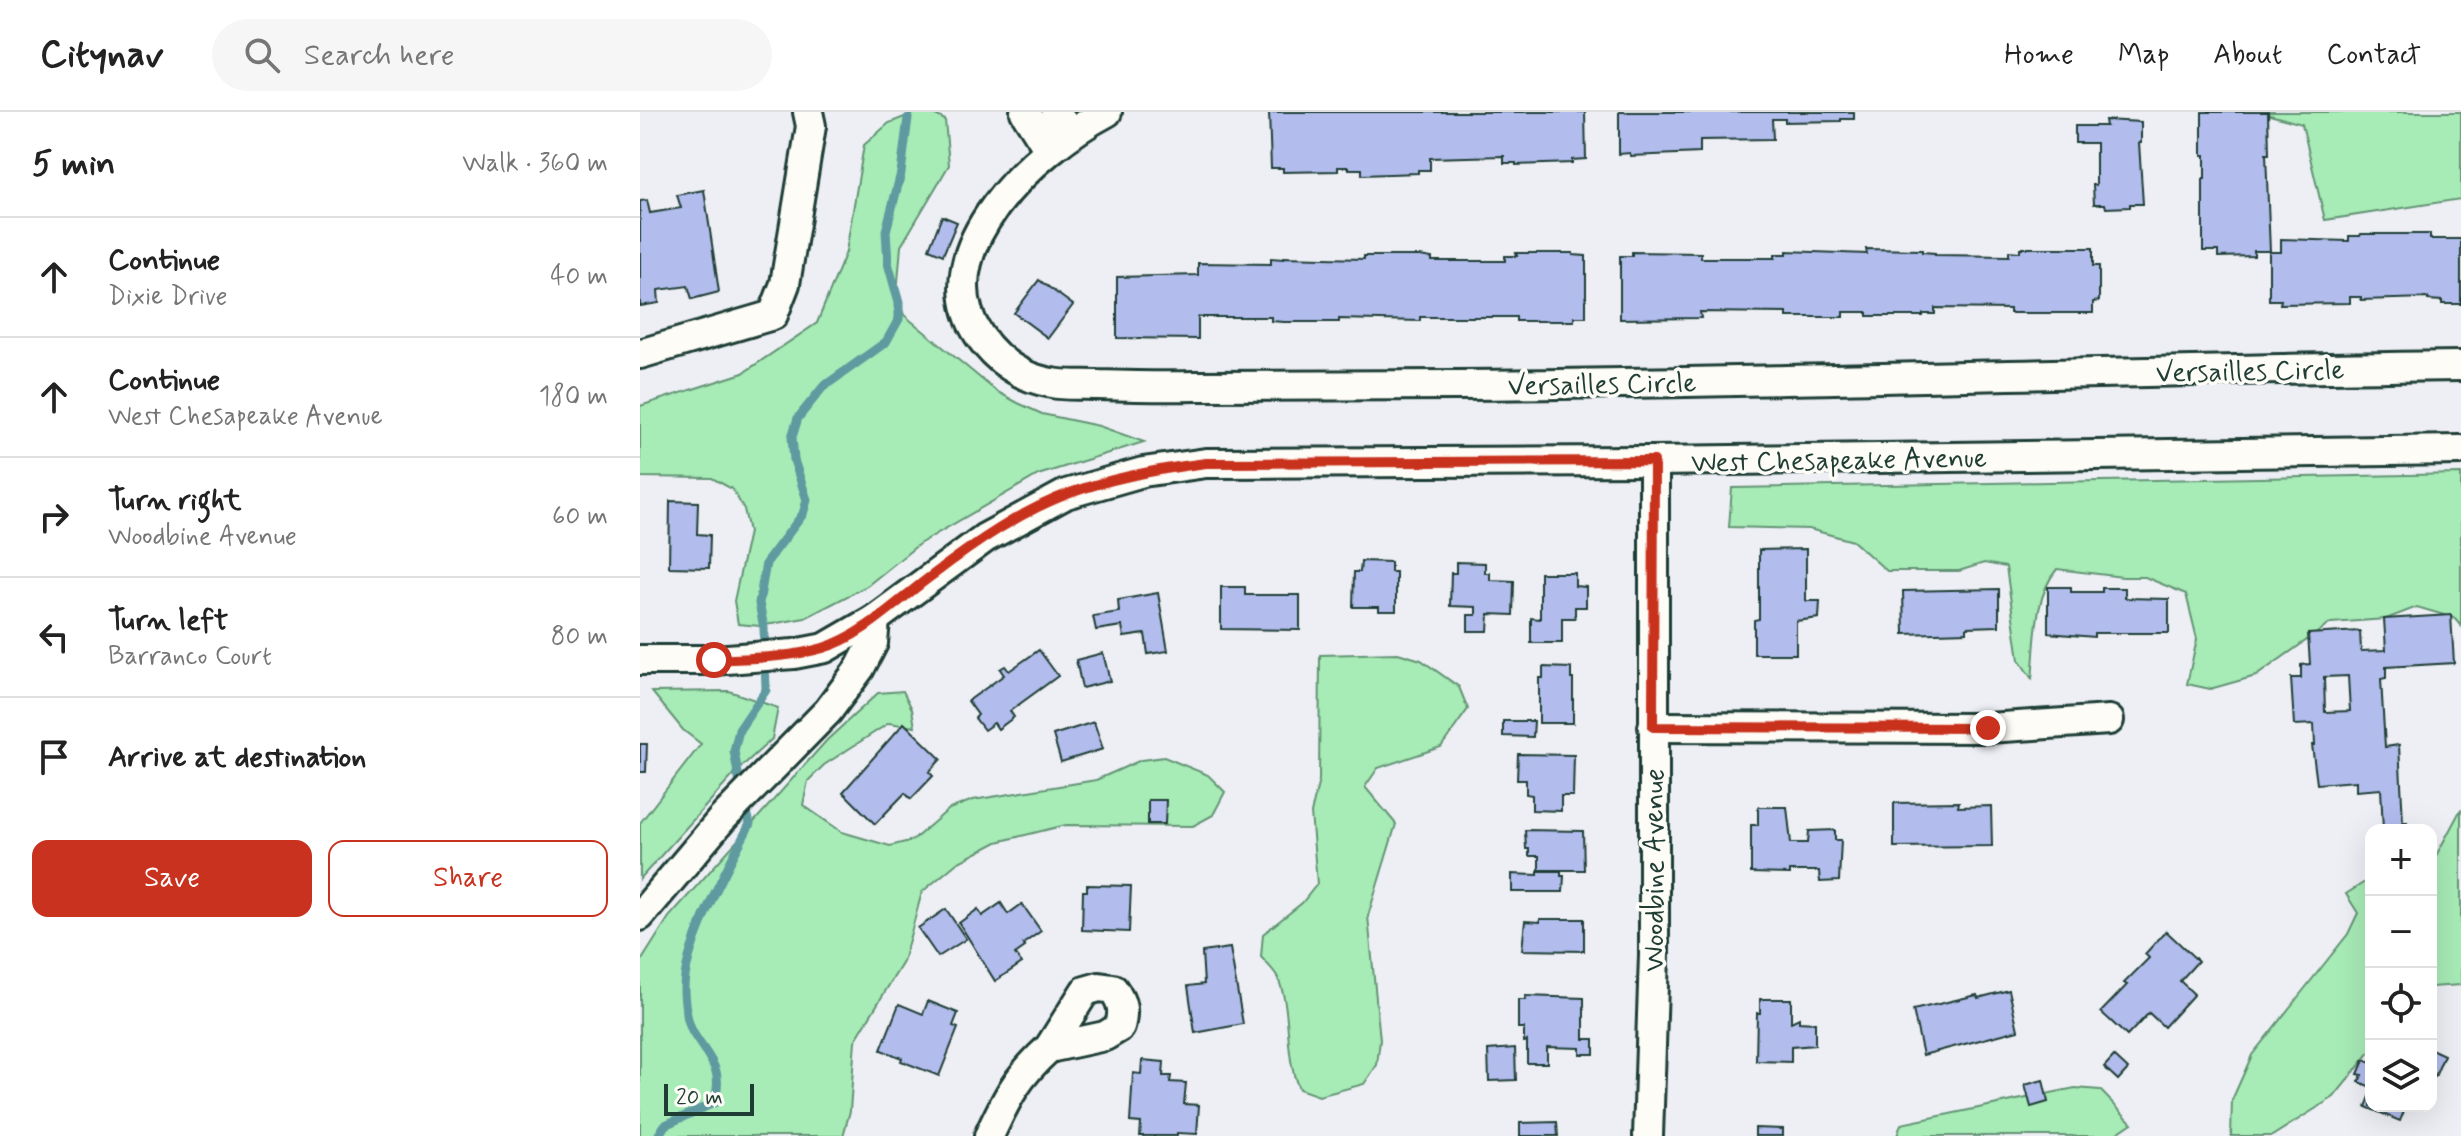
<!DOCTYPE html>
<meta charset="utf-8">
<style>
:root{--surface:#fff;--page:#f6f6f6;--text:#222;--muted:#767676;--line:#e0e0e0;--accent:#c8321e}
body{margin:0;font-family:Mynerve,sans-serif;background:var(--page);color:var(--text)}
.controls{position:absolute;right:24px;bottom:24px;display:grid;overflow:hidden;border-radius:16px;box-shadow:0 8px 32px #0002}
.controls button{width:72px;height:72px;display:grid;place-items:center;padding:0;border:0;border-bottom:2px solid var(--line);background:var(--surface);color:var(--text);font:40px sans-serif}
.scale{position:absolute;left:24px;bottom:20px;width:90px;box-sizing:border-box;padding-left:8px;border:4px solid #1f3d34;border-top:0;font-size:22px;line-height:28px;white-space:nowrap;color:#1f3d34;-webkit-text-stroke:6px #fdfcf7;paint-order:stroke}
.stop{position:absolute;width:24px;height:24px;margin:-18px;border:6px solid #c8321e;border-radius:50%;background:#fff}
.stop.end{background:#c8321e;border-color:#fff;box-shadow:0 2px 8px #0008}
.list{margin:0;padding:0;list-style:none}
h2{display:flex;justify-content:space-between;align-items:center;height:104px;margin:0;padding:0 32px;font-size:34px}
h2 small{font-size:26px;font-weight:400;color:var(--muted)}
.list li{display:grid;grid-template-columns:52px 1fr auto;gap:24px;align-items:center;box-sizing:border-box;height:120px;padding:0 32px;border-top:2px solid var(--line)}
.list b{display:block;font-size:30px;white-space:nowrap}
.list p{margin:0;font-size:26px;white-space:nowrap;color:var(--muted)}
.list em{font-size:26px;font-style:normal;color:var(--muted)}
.actions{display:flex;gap:16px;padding:24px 32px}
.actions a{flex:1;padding:18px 0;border:2px solid var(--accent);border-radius:16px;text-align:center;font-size:28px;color:var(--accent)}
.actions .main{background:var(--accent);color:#fff}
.icon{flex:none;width:44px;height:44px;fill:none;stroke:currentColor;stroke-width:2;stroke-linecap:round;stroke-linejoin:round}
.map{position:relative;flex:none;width:1821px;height:1024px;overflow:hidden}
header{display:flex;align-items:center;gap:48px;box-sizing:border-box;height:112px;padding:0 40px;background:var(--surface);border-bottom:2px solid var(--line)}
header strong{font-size:38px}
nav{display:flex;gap:44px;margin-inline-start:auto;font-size:28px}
.search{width:560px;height:72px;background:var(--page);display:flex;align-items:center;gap:20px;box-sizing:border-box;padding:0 28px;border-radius:44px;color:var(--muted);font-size:30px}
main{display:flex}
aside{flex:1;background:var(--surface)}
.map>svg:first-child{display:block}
.green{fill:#a7ebb6;stroke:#639475;stroke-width:2}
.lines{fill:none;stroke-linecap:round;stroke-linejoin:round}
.stream{stroke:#5f9aa0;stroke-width:9}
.building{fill:#b2bced;stroke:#1f3d34;stroke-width:2;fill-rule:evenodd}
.street-casing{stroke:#1f3d34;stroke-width:34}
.street{stroke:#fdfcf7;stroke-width:28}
.route{stroke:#c8321e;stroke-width:10}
.labels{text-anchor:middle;stroke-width:7;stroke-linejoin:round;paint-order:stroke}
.street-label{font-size:28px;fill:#1f3d34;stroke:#fdfcf7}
</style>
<header>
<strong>Citynav</strong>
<div class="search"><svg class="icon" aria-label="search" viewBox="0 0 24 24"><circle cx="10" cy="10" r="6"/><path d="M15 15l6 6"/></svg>Search here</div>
<nav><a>Home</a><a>Map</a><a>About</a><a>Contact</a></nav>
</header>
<main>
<aside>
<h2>5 min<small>Walk · 360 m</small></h2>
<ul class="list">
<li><svg class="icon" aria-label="ahead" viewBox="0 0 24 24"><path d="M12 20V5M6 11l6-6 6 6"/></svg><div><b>Continue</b><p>Dixie Drive</p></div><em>40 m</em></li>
<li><svg class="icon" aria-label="ahead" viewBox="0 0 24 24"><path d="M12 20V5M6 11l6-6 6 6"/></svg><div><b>Continue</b><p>West Chesapeake Avenue</p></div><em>180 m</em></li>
<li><svg class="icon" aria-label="right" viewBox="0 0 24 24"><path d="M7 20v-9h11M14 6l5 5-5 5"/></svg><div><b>Turn right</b><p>Woodbine Avenue</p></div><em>60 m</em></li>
<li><svg class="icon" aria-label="left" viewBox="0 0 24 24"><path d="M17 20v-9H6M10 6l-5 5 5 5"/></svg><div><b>Turn left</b><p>Barranco Court</p></div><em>80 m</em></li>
<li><svg class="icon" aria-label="arrive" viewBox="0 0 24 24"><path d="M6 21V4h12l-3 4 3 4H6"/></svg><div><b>Arrive at destination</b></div></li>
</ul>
<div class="actions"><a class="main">Save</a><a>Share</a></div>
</aside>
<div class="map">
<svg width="1821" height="1024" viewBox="0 0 1821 1024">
<rect width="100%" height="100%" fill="#eeeff5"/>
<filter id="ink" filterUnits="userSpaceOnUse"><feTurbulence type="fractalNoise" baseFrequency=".0125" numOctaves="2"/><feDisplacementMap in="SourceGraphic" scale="16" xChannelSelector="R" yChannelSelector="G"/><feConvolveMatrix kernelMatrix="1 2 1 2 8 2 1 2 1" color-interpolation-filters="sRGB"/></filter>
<g filter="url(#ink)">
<g class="green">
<path d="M277 0H290L305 8 309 53 261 134 257 182 264 203 356 279 378 291 402 302 459 314 504 330 398 363 279 432 227 474 165 506 120 514 98 512 94 489 109 420 104 397 92 377 72 366 0 365V294L103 261 177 211 206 140 224 33 249 11Z"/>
<path d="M1619 0H1821V87L1685 108 1662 12Z"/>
<path d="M1821 362V514L1814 506 1777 495 1746 507 1691 511 1616 564 1570 577 1547 572 1557 527 1546 482 1505 465H1483L1417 457C1393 486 1396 532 1392 567L1379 548 1366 455 1344 451 1319 459H1247L1213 429 1169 417 1089 415 1092 376Z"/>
<path d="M758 541 781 548 819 575 828 597 801 635 738 656 725 675 756 712 728 804 740 928 737 953 724 972 679 984 659 977C643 940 653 899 637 864 633 857 626 851 621 845L623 822 662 791 677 772 671 701 679 668 680 543Z"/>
<path d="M89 579 138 596 132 627 98 658 0 767V711L61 632 43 618 12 580Z"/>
<path d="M263 579 272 597 275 615 249 611 184 653 168 669 163 693 202 720 250 734 273 728 309 697 333 688 456 668 501 648 524 645 568 663 585 680 573 703 553 714 426 713 357 730 317 751 282 780 263 850 215 929 210 999 203 1024H0V851L29 805 187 628 238 581Z"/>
<path d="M1821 697V873L1791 875V753Z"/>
<path d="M1731 766V939L1694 985 1632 1024H1591L1592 988 1612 943 1708 822 1718 801 1706 782Z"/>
<path d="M1435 976 1460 978 1492 1011 1473 1024H1257L1261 1012Z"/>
</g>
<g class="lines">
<g class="stream">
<path d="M101 678 94 639 99 618 126 578 124 516 119 491 126 451 163 402 167 388 154 348 152 325 158 306 183 275 246 230 259 207V191L248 151 246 119 261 61 268 6"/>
<path d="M18 1024 25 1013 74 991C85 955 68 947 52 919 47 909 44 888 44 877 44 832 89 753 110 712L105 692"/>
</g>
</g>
<g class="building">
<path d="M629 0H945L946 47 932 48V51L876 53V51H864V44L790 46V58H778V61L722 63V57H709V55H698V59L643 60V56H631Z"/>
<path d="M979 0H1214V7H1201V9L1145 10V7H1132L1133 27 1060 28V41L991 44 990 41 979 42Z"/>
<path d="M1562 0H1628L1629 42H1626L1630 139H1614V144L1578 145V139H1563V67H1565V43H1562Z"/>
<path d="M1465 8 1501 10V31H1499L1503 92H1490V95L1466 96 1465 92H1454L1453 73H1456V31H1435V14H1466Z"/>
<path d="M64 78 79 180 52 187 48 174 18 178 19 191 0 194V89L7 88 10 101 41 96 37 83Z"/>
<path d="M302 104 317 110 303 143 289 137Z"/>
<path d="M1721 122H1790V127H1821V192H1802V189L1788 188V186L1721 188V185H1710V191L1640 192 1641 188H1629V140H1641V127L1709 129V124H1720Z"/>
<path d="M1380 136H1453V154H1459V189L1453 190V201H1370V197L1295 196V202H1283V204H1227V200H1203V205H1147V201L1060 200 1061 206 980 207V144H992V140L1061 141V146H1135V142H1147V139L1227 142 1226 137 1282 138V140L1295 141V143L1369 144V139L1380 140Z"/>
<path d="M876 141H933V143L946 144V205H934V209H876V205H780V209L699 207V210H644L631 209V205H558V227L477 226V165L558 163V151L631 152V146L643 147V145L724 147V144H780L792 146V149H865V144H877Z"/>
<path d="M399 168 433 193 408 226 374 201Z"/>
<path d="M30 389 58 390 57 422 70 423 69 456 29 455Z"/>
<path d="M1166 437V489H1180L1179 506 1156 509V542H1114V508L1119 507V438Z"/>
<path d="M721 449 751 450V460H756V499H739V495H713L714 460H720Z"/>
<path d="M816 450 845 451V461H850V468L874 469 873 503 849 502 848 519H828V503H836V495L810 494 811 461H816Z"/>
<path d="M900 461H935V474L946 475V495H935V506H922V531H891V506L900 507Z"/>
<path d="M581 475H605V483H660V518L581 517Z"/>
<path d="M1408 475H1431V480H1462V476H1485V486L1529 487V521H1454V525L1408 521Z"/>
<path d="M1359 477V514L1327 515V520L1264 522 1263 479Z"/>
<path d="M518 481 528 539 508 542 505 522 484 525 482 514 456 518 453 504 479 500 478 488Z"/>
<path d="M1811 503 1814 551 1746 555V566L1741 567 1745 635 1759 633 1763 710H1767L1768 718H1743L1741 677 1716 679V669L1677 672 1672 633H1675L1674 612 1654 613 1651 566H1661V553L1670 552 1668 522 1720 519 1721 539 1746 538 1744 507ZM1708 564 1710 599 1685 600 1684 565Z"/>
<path d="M399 538 418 564 370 599 374 605 358 617 354 611 344 618 335 606 338 603 328 589 364 563 360 557 365 554 369 559Z"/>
<path d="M463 541 470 569 442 576 436 548Z"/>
<path d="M903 555 931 556V567H933V611H899V566H903Z"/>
<path d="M863 609H894L893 625 863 624Z"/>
<path d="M454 610 463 637 421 650 413 623Z"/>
<path d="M264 611 301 647 289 660 293 664 271 687 265 681 235 712 203 680Z"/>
<path d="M0 632H7L6 660H0Z"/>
<path d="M878 642 934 643 933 684H921V699L892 698V683L886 682V668H877Z"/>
<path d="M508 688H526L525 712H508Z"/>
<path d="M1319 690 1318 695 1351 694 1352 734 1254 735V691Z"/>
<path d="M1118 695H1147L1151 731H1168L1169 719 1195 718V728H1201L1199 769 1180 770 1179 759H1150V762L1111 761V713H1118Z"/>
<path d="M885 718 943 719 944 758H899V744H889V737H886Z"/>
<path d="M898 759H921V764H924L923 780H872V762L898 763Z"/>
<path d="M447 773 491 774 489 820 442 818 443 779H447Z"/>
<path d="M361 791 368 802 382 792 401 819 383 832 385 835 375 842 382 851 355 869 319 811 338 797 342 804Z"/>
<path d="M306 797 326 827 298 845 278 816Z"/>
<path d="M900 807H944V839L882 838 885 809 900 810Z"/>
<path d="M1526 819 1558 849 1540 869 1554 882 1524 915 1509 901 1487 924 1461 900 1487 873 1484 871 1509 846 1505 842Z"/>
<path d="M590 836 603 912 555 921 548 874 564 872 562 840Z"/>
<path d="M1369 878 1378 918 1283 943 1273 898 1337 883 1338 886Z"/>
<path d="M885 884 944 886V927H954V942H940V936L907 935V951H887V929L884 930V916H878V888H885Z"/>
<path d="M1120 887H1151V910L1159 906V910L1175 911V933L1151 935V950L1116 949 1117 901H1120Z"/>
<path d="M288 889 318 901 313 914 318 916 299 964 261 949 262 946 241 938 259 892 283 902Z"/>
<path d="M875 936 876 968 849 969 848 938Z"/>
<path d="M1791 937 1804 943 1795 965H1791Z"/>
<path d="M1474 944 1488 957 1478 968 1464 955Z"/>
<path d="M502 948 524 950 523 964H531L530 970 546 971 544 992 559 993 557 1022 537 1021V1024H500L501 1011 490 1010 493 961 501 962Z"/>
<path d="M1724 948 1731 951V975L1719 970 1722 963 1718 962Z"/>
<path d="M1403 968 1408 990 1391 995 1385 973Z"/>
<path d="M1731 982V994H1766L1760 1009 1726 995Z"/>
<path d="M917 1010 918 1024H880V1011Z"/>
<path d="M1115 1016 1143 1017V1024H1115Z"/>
</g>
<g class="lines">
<g class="street-casing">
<g id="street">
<path d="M385 0 409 38"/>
<path d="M416 0 430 22"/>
<path d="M467 0C398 36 283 139 339 223 356 248 381 266 412 271 426 274 442 272 457 273 489 274 522 275 555 274 642 274 729 273 816 273 1151 271 1486 258 1821 254"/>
<path d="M0 242 133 203 145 172 171 14 168 0"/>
<path d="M0 548H74L154 542 185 536 235 507 345 426 426 382 503 360 566 351 1014 349 1821 338"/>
<path d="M1013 615 1348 616 1469 608"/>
<path d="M0 804 82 707 188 599 220 556 233 531 235 507"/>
<path d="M459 875 473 877C483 891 484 899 480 915L465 924 409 936 445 879Z"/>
<path d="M349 1024C367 985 377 965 409 936"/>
<path d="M1008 1024 1014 843V349"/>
</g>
</g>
<use href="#street" class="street"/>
</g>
</g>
<g class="lines" filter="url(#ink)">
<path class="route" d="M74 548C110 546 148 546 183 536 224 524 260 486 294 462 335 431 381 399 430 381 474 365 519 357 566 351L1014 349 1013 615 1348 616"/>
</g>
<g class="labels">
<g class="street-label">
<text transform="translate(1610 258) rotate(-1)" y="10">Versailles Circle</text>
<text transform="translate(962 271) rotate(-1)" y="10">Versailles Circle</text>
<text transform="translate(1199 347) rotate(-1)" y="10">West Chesapeake Avenue</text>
<text transform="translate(1013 758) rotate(-90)" y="10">Woodbine Avenue</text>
</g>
</g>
</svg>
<div class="controls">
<button>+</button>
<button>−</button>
<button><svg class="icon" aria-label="locate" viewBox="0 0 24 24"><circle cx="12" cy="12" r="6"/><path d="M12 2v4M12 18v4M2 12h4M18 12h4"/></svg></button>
<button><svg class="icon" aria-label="layers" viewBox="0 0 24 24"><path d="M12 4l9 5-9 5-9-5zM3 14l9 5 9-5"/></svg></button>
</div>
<div class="scale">20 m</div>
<div class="stop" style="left:74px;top:548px"></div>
<div class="stop end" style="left:1348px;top:616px"></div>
</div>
</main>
